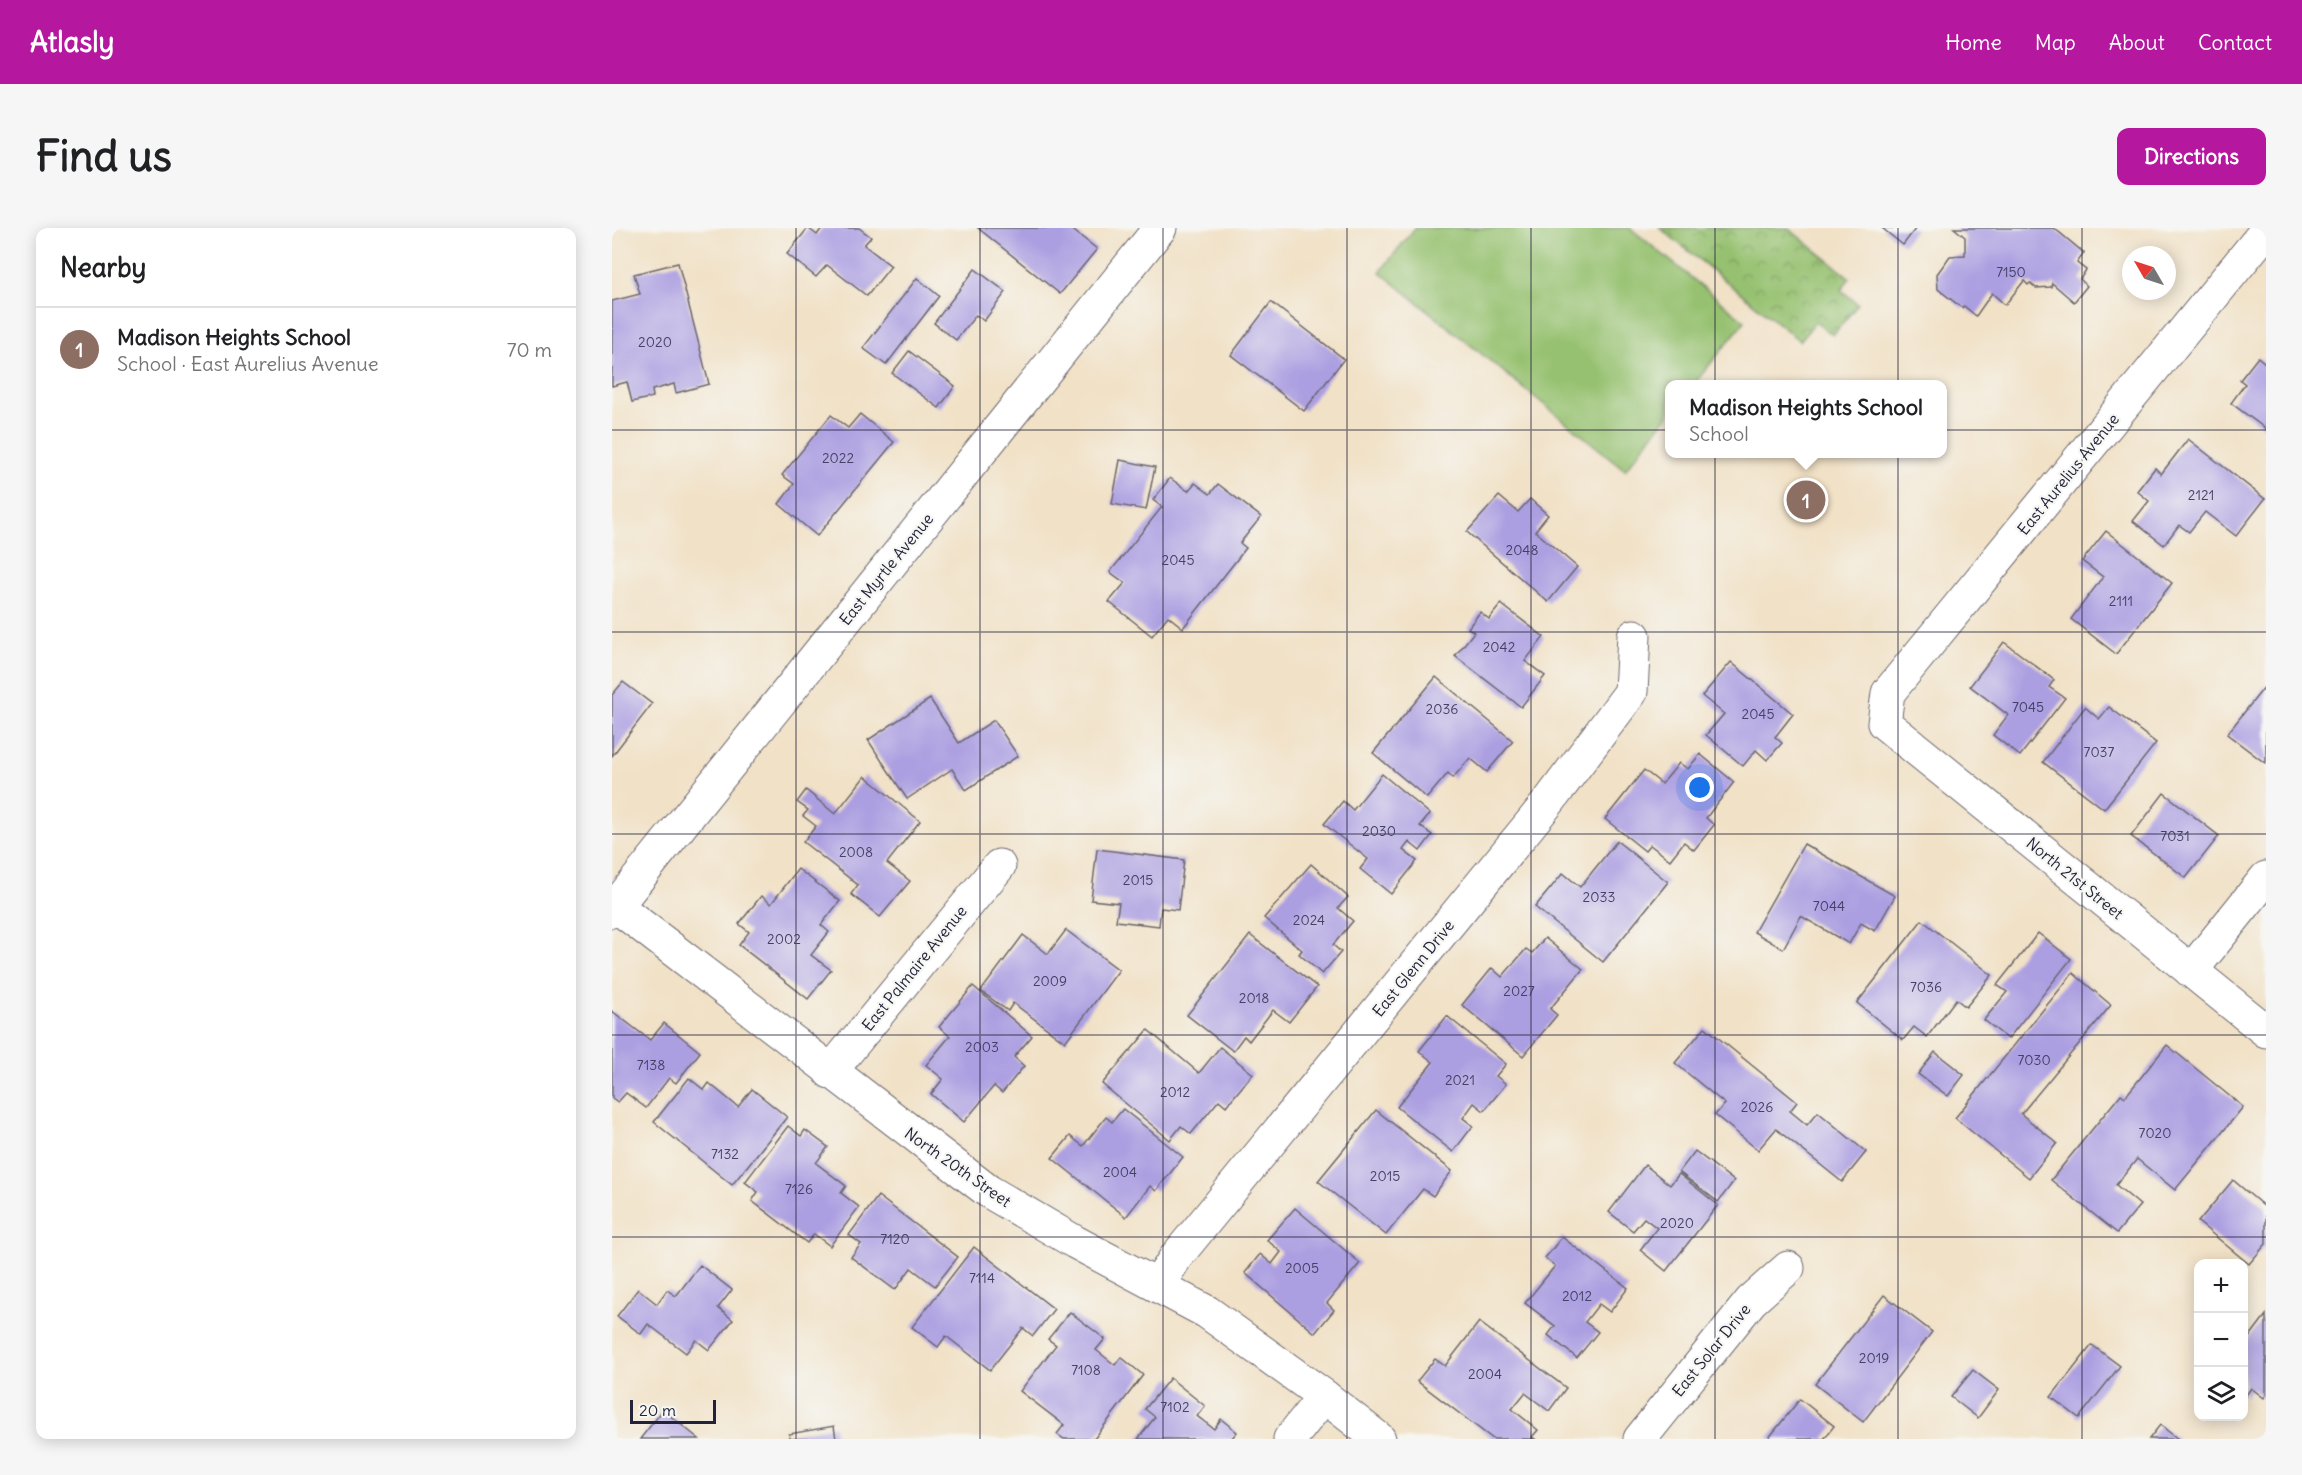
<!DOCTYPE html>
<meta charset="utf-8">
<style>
:root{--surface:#fff;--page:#f6f6f6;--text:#202124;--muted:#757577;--line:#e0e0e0;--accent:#b5179e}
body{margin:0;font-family:Delius,sans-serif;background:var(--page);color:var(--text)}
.controls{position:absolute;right:18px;bottom:18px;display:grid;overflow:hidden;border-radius:12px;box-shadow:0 3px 15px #0003}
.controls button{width:54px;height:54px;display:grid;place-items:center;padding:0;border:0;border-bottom:2px solid var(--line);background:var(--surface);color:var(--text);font:30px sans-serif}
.compass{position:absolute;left:1510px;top:18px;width:54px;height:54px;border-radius:50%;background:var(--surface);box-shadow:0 3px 15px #0003;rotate:309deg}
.scale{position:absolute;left:18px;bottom:15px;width:86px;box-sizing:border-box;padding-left:6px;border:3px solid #22223b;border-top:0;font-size:16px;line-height:21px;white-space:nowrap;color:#22223b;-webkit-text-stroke:4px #f6f6f2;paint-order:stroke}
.you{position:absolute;left:1088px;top:560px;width:21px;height:21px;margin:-15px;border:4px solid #fff;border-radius:50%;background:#1a73e8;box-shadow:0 0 0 9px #1a73e833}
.badge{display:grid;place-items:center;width:39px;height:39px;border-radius:50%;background:var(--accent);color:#fff;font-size:20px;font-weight:700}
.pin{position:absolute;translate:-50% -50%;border:3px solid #fff;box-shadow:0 2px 6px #0006}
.popup{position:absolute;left:1053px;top:152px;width:282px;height:78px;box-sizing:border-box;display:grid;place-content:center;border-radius:12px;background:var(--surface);filter:drop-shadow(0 2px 4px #0005);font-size:20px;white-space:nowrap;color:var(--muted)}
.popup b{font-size:22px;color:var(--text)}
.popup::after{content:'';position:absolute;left:50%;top:100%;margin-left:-12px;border:12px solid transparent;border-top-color:var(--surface)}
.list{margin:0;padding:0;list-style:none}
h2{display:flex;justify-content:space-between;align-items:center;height:78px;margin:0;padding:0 24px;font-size:26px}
h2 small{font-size:20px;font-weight:400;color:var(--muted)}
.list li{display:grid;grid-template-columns:39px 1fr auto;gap:18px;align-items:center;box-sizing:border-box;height:84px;padding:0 24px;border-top:2px solid var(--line)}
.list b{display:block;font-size:22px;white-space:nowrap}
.list p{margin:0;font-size:20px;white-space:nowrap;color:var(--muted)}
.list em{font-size:20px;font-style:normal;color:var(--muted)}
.icon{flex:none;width:33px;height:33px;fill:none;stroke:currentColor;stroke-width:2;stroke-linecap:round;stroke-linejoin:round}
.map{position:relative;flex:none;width:1654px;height:1211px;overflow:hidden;border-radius:12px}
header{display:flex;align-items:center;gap:36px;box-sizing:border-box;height:84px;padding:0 30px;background:var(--accent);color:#fff}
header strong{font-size:28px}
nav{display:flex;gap:33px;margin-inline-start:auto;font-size:21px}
.intro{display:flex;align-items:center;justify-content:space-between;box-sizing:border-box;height:144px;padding:0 36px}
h1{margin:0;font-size:42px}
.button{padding:15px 27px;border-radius:12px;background:var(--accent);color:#fff;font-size:21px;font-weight:700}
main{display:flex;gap:36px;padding:0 36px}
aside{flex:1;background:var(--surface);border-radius:12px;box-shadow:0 3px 15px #0003}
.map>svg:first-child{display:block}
.park{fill:url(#park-crowns);stroke:#5c7255;stroke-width:1.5}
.garden{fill:#96c16f;stroke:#5c7255;stroke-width:1.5}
.building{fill:#ab9ee1}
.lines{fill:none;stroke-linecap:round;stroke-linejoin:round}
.minor-casing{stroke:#6a656c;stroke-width:35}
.minor{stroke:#fff;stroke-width:33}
.grid{fill:none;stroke:#22223b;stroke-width:1.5;stroke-opacity:0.55}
.labels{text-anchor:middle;stroke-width:4.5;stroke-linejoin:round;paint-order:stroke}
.number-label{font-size:14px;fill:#444164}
.street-label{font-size:16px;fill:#22223b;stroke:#f6f6f2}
</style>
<header>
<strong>Atlasly</strong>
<nav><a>Home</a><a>Map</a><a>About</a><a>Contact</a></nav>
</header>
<div class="intro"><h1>Find us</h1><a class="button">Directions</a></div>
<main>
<aside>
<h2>Nearby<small></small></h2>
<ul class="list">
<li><span class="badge" style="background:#8d6e63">1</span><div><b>Madison Heights School</b><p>School · East Aurelius Avenue</p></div><em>70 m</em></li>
</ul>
</aside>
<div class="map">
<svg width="1654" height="1211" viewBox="0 0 1654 1211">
<defs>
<pattern id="park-crowns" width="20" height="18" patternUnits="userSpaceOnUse" patternTransform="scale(1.5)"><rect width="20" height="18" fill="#96c16f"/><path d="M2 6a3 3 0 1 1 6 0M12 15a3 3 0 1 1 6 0" fill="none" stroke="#7a9c5c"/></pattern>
</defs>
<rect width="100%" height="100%" fill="#f6f6f2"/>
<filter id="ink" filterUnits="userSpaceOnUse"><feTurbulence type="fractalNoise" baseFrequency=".0167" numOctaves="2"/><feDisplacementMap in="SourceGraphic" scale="12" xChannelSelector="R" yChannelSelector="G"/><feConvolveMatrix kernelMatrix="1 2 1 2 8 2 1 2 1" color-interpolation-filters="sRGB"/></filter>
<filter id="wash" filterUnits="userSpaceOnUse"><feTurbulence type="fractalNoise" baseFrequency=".008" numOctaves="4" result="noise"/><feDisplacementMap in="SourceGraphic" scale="24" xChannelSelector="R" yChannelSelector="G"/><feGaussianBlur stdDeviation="1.35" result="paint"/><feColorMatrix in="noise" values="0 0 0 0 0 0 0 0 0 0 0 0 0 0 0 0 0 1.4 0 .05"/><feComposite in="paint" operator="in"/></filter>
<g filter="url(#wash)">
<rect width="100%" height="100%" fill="#f1e1c6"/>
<path class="park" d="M1048 0H1176L1238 50 1229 62 1246 76 1221 107 1203 94 1188 113Z"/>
<path class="garden" d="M803 0H1018L1133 93 1082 156H1058L1057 186 1013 242 768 44Z"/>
<g id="blocks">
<g class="building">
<path d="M196 0 205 7 210 0H247L259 9 252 17 279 38 255 68 215 37 204 49 175 26Z"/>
<path d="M366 0H458L485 21 448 66Z"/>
<path d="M1270 0H1304L1291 17Z"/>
<path d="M1342 0H1442L1472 25 1465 35 1474 42 1468 51 1475 58 1462 74 1440 55 1439 59 1424 60 1418 55 1416 57 1412 53 1393 77 1380 65 1364 88 1352 78 1350 80 1326 61 1325 46 1338 28 1353 27V9Z"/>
<path d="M66 35 97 156 64 165 62 156 40 162 41 169 20 174 15 154 0 158V73L28 66 22 46Z"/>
<path d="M363 41 394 64 372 93 364 87 344 112 322 95Z"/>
<path d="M305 50 327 68 274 137 251 120Z"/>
<path d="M659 74 732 131 692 183 619 127Z"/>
<path d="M297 123 343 158 327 180 280 145Z"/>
<path d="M1646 129 1654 136V201L1619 175 1633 156 1628 152Z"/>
<path d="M248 186 282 214 205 308 167 276 182 256 170 247 219 187 236 200Z"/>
<path d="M1576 211 1653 271 1624 308 1593 284 1577 304 1567 297 1552 317 1521 293 1537 273 1525 263 1543 240 1549 246Z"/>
<path d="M508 232 543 239 534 282 500 276Z"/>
<path d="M558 250 576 263 583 255 598 266 606 256 649 289 628 315 634 320 571 400 556 388 540 408 497 374 513 355 498 344 550 279 541 272Z"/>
<path d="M887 268 906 284 918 271 936 287 923 303 965 339 936 374 855 304Z"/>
<path d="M1494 303 1560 355 1504 426 1459 391 1491 349 1470 333Z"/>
<path d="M889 376 932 409 913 433 933 448 909 479 843 428 862 404 856 400 868 384 877 391Z"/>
<path d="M1392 414 1442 452 1437 459 1453 470 1408 528 1381 507 1396 487 1358 458Z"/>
<path d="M1119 434 1181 486 1163 509 1170 515 1155 532 1144 522 1131 538 1094 507 1112 486 1090 468Z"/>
<path d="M824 449 901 513 875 544 858 530 841 550 836 545 815 570 761 525Z"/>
<path d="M11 454 40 476 0 528V467Z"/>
<path d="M1654 457V534L1653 535 1615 506Z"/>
<path d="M318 471 347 515 382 492 406 528 354 562 340 541 295 571 256 512Z"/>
<path d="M1473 479 1487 491 1497 479 1544 515 1492 581 1431 534Z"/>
<path d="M1088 526 1122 554 1094 590 1102 597 1082 622 1072 614 1058 632 1038 617 1033 623 993 591 1032 542 1050 556 1067 535 1076 541Z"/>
<path d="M770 546 818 586 808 598 820 607 808 623 797 614 791 622 805 633 779 666 748 641 756 631 712 596 731 573 741 582Z"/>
<path d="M253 548 308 593 275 635 298 653 268 689 239 666 246 657 191 614 204 598 191 588 196 582 185 574 194 562 223 586Z"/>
<path d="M1552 565 1607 608 1574 650 1519 608Z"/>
<path d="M1005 613 1056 654 991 734 923 679 951 645 968 659Z"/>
<path d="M1192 616 1283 668 1263 703 1249 695 1237 716 1189 688 1171 721 1142 704Z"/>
<path d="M485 621 572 632 566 682 549 680 547 698 504 693 507 675 479 672Z"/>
<path d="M699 636 736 669 726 680 741 693 721 717 729 724 710 746 687 726 690 722 652 690Z"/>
<path d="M186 641 228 673 209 697 217 704 199 727 219 742 196 771 127 717 137 704 127 696 149 668 159 676Z"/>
<path d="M1310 692 1380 747 1354 779 1344 771 1315 809 1302 799 1291 812 1245 775Z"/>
<path d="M454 702 507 742 453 814 401 775 396 783 369 763 411 707 436 726Z"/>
<path d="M1426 705 1459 731 1396 811 1372 792 1395 764 1385 757Z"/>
<path d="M638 707 705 759 677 794 661 782 637 813 632 808 621 823 575 787Z"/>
<path d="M933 710 971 741 938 781 945 787 911 828 850 777 880 740 890 749 914 721 920 725Z"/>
<path d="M1461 745 1499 777 1409 886 1445 915 1417 950 1343 890Z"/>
<path d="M361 758 420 808 402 829 412 838 390 865 382 858 352 894 319 866 331 851 314 837 338 808 327 799Z"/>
<path d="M0 783 38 812 52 795 88 824 64 855 57 850 34 880 14 865 6 874 0 870Z"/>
<path d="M835 788 894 836 884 848 894 856 872 883 862 875 851 890 861 898 841 924 785 879 821 834 807 823Z"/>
<path d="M1093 799 1185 874 1178 883 1195 897 1206 884 1254 924 1230 954 1164 901 1146 922 1103 887 1113 876 1063 835Z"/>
<path d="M536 802 587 845 608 819 641 846 614 878 607 872 579 906 569 898 558 912 490 856Z"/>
<path d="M1555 817 1631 879 1563 962 1525 931 1504 957 1528 977 1505 1005 1439 952 1509 866 1513 869Z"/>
<path d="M1323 824 1352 847 1336 868 1306 846Z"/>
<path d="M77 850 92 862 97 855 126 879 140 861 175 889 120 957 42 894Z"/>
<path d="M511 881 571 929 544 963 538 958 514 989 440 930 458 908 471 918 494 889 500 894Z"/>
<path d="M764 882 840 943 821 968 811 961 774 1007 706 953Z"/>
<path d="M176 898 189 908 193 902 216 919 204 935 234 958 229 965 247 979 218 1018 202 1006 195 1015 140 973 146 964 133 954Z"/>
<path d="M1083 923 1122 953 1106 974 1067 944Z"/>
<path d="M1033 937 1058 957 1067 946 1106 977 1054 1043 1028 1022 1045 1000 1032 990 1021 1003 997 984Z"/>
<path d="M1621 952 1654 980V1016L1637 1036 1586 994Z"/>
<path d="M266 968 346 1029 323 1058 299 1040 283 1062 239 1029 249 1016 237 1007Z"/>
<path d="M683 980 748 1035 715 1075 722 1082 703 1105 633 1045 648 1026 660 1036 669 1024 655 1012Z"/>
<path d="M950 1009 1016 1060 998 1084 987 1076 973 1094 986 1104 965 1130 936 1107 943 1098 913 1075 943 1038 933 1030Z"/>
<path d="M362 1019 442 1081 421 1108 411 1100 378 1142 334 1108 326 1119 300 1099Z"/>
<path d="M88 1037 120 1062 106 1080 121 1092 97 1122 84 1112 74 1125 36 1096 29 1106 5 1088 26 1061 45 1076 55 1062 64 1068Z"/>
<path d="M1272 1067 1320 1104 1251 1194 1203 1156Z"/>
<path d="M458 1084 493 1111 484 1122 503 1137 509 1129 531 1147 482 1211H452L445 1206 452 1197 408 1163 444 1117 436 1111Z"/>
<path d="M1654 1087V1167L1652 1170 1639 1160 1632 1170V1116Z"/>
<path d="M867 1094 954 1160 937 1183 913 1165 900 1181 926 1202 920 1209 923 1211H881L805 1153 823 1131 833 1138Z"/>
<path d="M1480 1117 1508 1138 1467 1190 1439 1169Z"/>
<path d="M1361 1142 1387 1162 1366 1190 1339 1169Z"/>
<path d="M558 1150 593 1178 585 1188 602 1201 609 1191 625 1204 619 1211H526L543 1189 533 1181Z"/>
<path d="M1188 1171 1222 1198 1212 1211H1156Z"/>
<path d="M51 1182 87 1211H28Z"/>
<path d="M1548 1197 1566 1211H1537Z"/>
<path d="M222 1198 224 1211H178L177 1206Z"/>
</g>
</g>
</g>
<g filter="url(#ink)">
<use href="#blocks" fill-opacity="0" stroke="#6a656c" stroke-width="1.5"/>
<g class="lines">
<g class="minor-casing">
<g id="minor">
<path d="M1654 3 1276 465 1272 495 1654 803"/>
<path d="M4 678 376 963 463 1014 595 1084 712 1168 767 1211"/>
<path d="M0 683 548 0"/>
<path d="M1579 743 1654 650"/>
<path d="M218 844 387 638"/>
<path d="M546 1057 564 1029 938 572 1019 464 1022 408"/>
<path d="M678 1211 712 1168"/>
<path d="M1028 1211 1139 1073 1176 1040"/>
</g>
</g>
<use href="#minor" class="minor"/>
</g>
</g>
<path class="grid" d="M184 0V1211M368 0V1211M551 0V1211M735 0V1211M919 0V1211M1103 0V1211M1286 0V1211M1470 0V1211M0 202H1654M0 404H1654M0 606H1654M0 807H1654M0 1009H1654"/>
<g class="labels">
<g class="number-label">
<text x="1399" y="49">7150</text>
<text x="43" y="119">2020</text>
<text x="226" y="235">2022</text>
<text x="1589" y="272">2121</text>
<text x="910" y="327">2048</text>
<text x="566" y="337">2045</text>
<text x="1509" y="378">2111</text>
<text x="887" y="424">2042</text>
<text x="1416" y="484">7045</text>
<text x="830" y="486">2036</text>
<text x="1146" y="491">2045</text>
<text x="1487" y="529">7037</text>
<text x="767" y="608">2030</text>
<text x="1563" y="613">7031</text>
<text x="244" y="629">2008</text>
<text x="526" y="657">2015</text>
<text x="987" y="674">2033</text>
<text x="1217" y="683">7044</text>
<text x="697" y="697">2024</text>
<text x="172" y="716">2002</text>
<text x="438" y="758">2009</text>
<text x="1314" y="764">7036</text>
<text x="907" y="768">2027</text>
<text x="642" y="775">2018</text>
<text x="370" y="824">2003</text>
<text x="1422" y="837">7030</text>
<text x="39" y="842">7138</text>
<text x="848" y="857">2021</text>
<text x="563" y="869">2012</text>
<text x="1145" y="884">2026</text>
<text x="1543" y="910">7020</text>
<text x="113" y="931">7132</text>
<text x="508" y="949">2004</text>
<text x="773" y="953">2015</text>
<text x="187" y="966">7126</text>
<text x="1065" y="1000">2020</text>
<text x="283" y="1016">7120</text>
<text x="690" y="1045">2005</text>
<text x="370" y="1055">7114</text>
<text x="965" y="1073">2012</text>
<text x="1262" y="1135">2019</text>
<text x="474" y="1147">7108</text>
<text x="873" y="1151">2004</text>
<text x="563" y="1184">7102</text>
</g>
<g class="street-label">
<text transform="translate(1456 246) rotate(-51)" y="6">East Aurelius Avenue</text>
<text transform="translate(274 341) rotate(-51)" y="6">East Myrtle Avenue</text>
<text transform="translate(1463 650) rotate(39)" y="6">North 21st Street</text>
<text transform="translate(302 740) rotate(-51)" y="6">East Palmaire Avenue</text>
<text transform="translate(801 740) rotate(-51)" y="6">East Glenn Drive</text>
<text transform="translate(346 939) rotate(35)" y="6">North 20th Street</text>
<text transform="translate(1099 1122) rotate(-51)" y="6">East Solar Drive</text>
</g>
</g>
</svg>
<div class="controls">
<button>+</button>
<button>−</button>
<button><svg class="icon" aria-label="layers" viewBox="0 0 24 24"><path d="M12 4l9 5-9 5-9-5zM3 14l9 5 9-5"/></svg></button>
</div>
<svg class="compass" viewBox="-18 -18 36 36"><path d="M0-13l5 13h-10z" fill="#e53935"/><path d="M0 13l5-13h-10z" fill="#757577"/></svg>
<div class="scale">20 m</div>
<div class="you"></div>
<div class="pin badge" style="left:1194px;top:272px;background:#8d6e63">1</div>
<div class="popup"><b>Madison Heights School</b>School</div>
</div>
</main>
